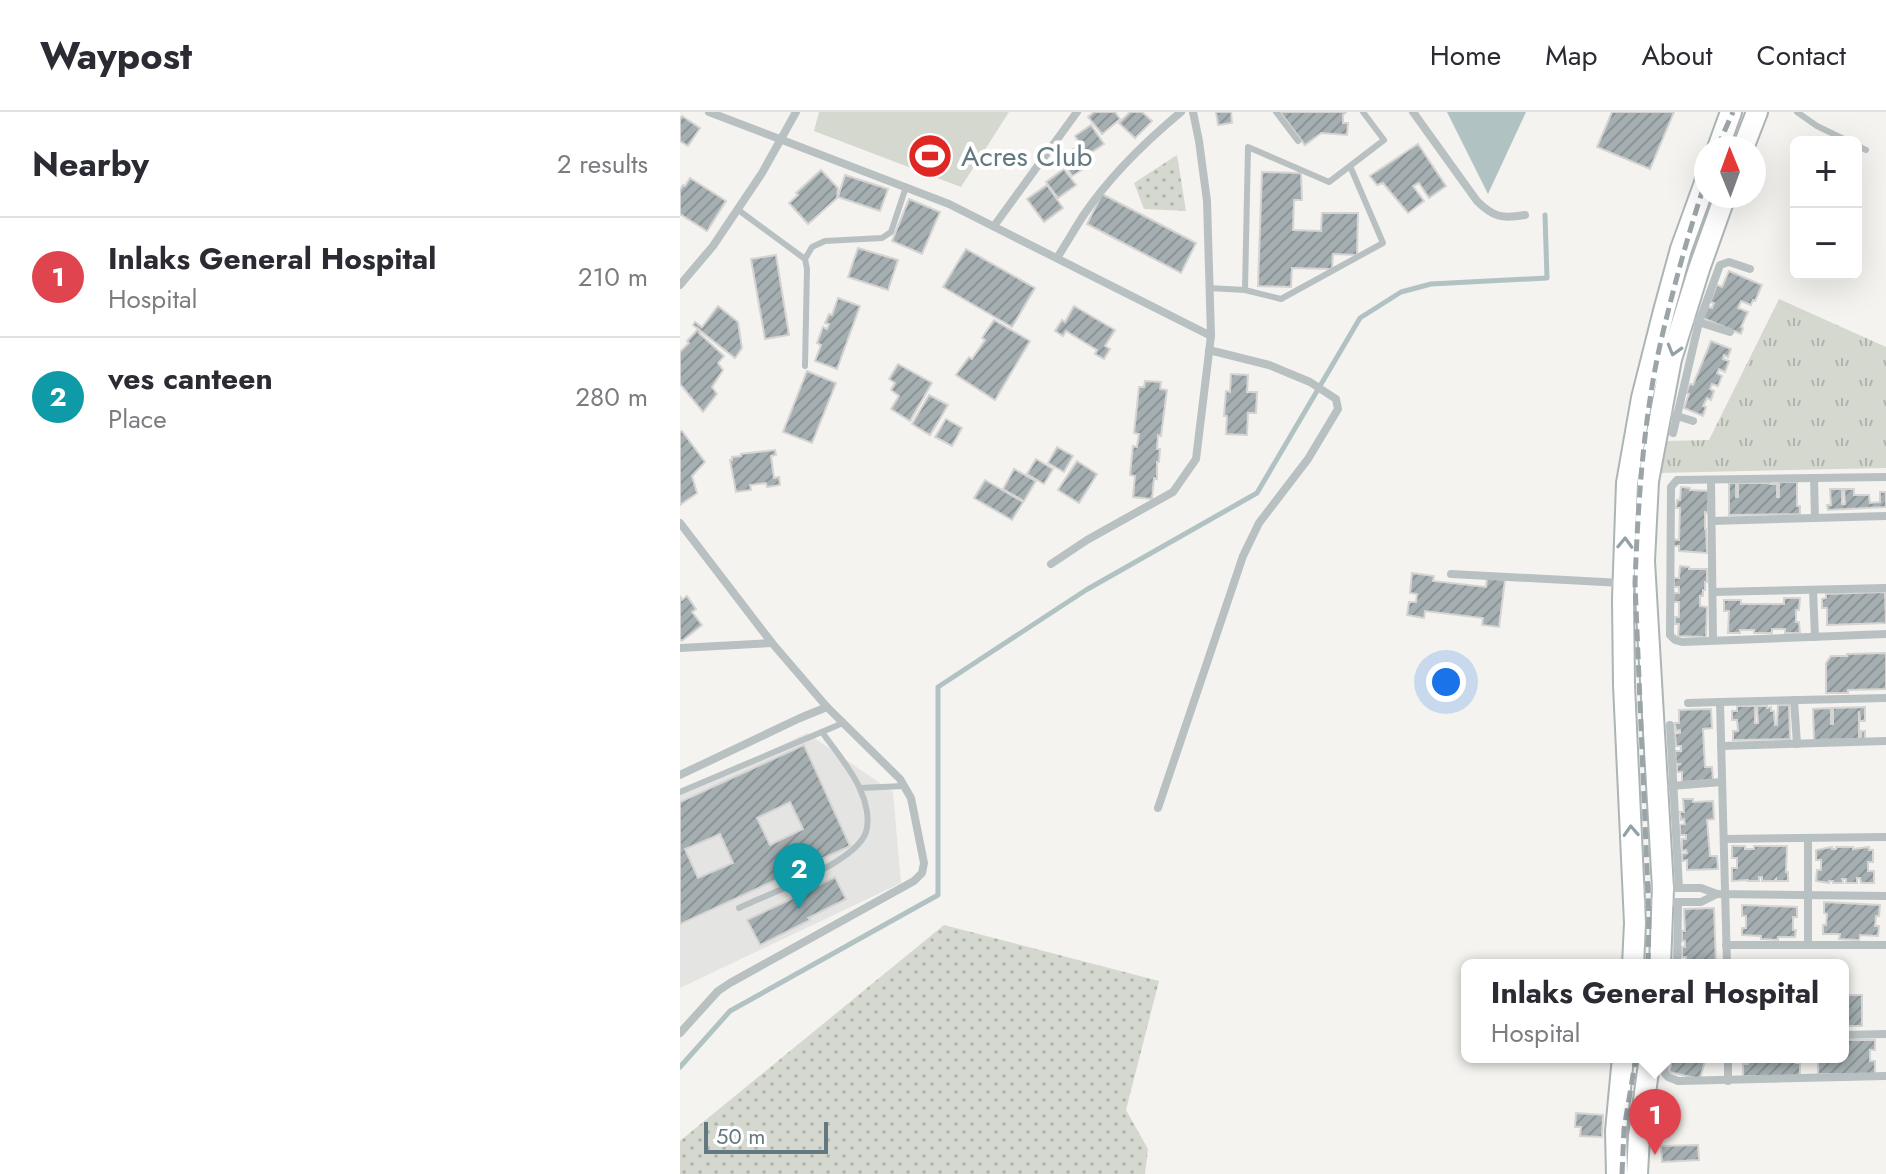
<!DOCTYPE html>
<meta charset="utf-8">
<style>
:root{--surface:#fff;--page:#f2f2f3;--text:#2b2b33;--muted:#7c7c81;--line:#e1e1e2;--accent:#ea580c}
body{margin:0;font-family:Jost,sans-serif;background:var(--page);color:var(--text)}
.controls{position:absolute;right:24px;top:24px;display:grid;overflow:hidden;border-radius:12px;box-shadow:0 8px 32px #0002}
.controls button{width:72px;height:72px;display:grid;place-items:center;padding:0;border:0;border-bottom:2px solid var(--line);background:var(--surface);color:var(--text);font:40px sans-serif}
.compass{position:absolute;left:1014px;top:24px;width:72px;height:72px;border-radius:50%;background:var(--surface);box-shadow:0 8px 32px #0002;rotate:359deg}
.scale{position:absolute;left:24px;bottom:20px;width:124px;box-sizing:border-box;padding-left:8px;border:4px solid #637980;border-top:0;font-size:22px;line-height:28px;white-space:nowrap;color:#637980;-webkit-text-stroke:6px #fff;paint-order:stroke}
.you{position:absolute;left:766px;top:570px;width:28px;height:28px;margin:-20px;border:6px solid #fff;border-radius:50%;background:#1a73e8;box-shadow:0 0 0 12px #1a73e833}
.badge{display:grid;place-items:center;width:52px;height:52px;border-radius:50%;background:var(--accent);color:#fff;font-size:26px;font-weight:700}
.pin{position:absolute;translate:-50% -66px;filter:drop-shadow(0 2px 4px #0008)}
.pin::after{content:'';position:absolute;top:42px;width:28px;height:24px;background:inherit;clip-path:polygon(0 0,100% 0,50% 100%)}
.popup{position:absolute;left:781px;top:847px;width:388px;height:104px;box-sizing:border-box;display:grid;place-content:center;border-radius:12px;background:var(--surface);filter:drop-shadow(0 2px 6px #0005);font-size:26px;white-space:nowrap;color:var(--muted)}
.popup b{font-size:30px;color:var(--text)}
.popup::after{content:'';position:absolute;left:50%;top:100%;margin-left:-16px;border:16px solid transparent;border-top-color:var(--surface)}
.list{margin:0;padding:0;list-style:none}
h2{display:flex;justify-content:space-between;align-items:center;height:104px;margin:0;padding:0 32px;font-size:34px}
h2 small{font-size:26px;font-weight:400;color:var(--muted)}
.list li{display:grid;grid-template-columns:52px 1fr auto;gap:24px;align-items:center;box-sizing:border-box;height:120px;padding:0 32px;border-top:2px solid var(--line)}
.list b{display:block;font-size:30px;white-space:nowrap}
.list p{margin:0;font-size:26px;white-space:nowrap;color:var(--muted)}
.list em{font-size:26px;font-style:normal;color:var(--muted)}
.map{position:relative;flex:none;width:1206px;height:1062px;overflow:hidden}
header{display:flex;align-items:center;gap:48px;box-sizing:border-box;height:112px;padding:0 40px;background:var(--surface);border-bottom:2px solid var(--line)}
header strong{font-size:38px}
nav{display:flex;gap:44px;margin-inline-start:auto;font-size:28px}
main{display:flex}
aside{flex:1;background:var(--surface)}
.map>svg:first-child{display:block}
.built{fill:#e4e4e3}
.grass{fill:url(#grass-tufts)}
.park{fill:url(#park-dots)}
.pitch{fill:#d4d8cf}
.water{fill:#b0c2c2}
.lines{fill:none;stroke-linecap:round;stroke-linejoin:round}
.stream{stroke:#b0c2c2;stroke-width:5}
.building{fill:url(#building-hatch);stroke:#d5d4d2;stroke-width:2;fill-rule:evenodd}
.secondary-casing{stroke:#acb4b6;stroke-width:24}
.service{stroke:#b9c0c2;stroke-width:6}
.minor{stroke:#b9c0c2;stroke-width:8}
.secondary{stroke:#fff;stroke-width:20}
.rail{stroke:#9ba4a7;stroke-width:5;stroke-dasharray:12 6;stroke-linecap:butt}
.oneway{stroke:#92a1a6}
.labels{text-anchor:middle;stroke-width:8;stroke-linejoin:round;paint-order:stroke}
.poi-label{font-size:28px;fill:#637980;stroke:#fff;text-anchor:start}
</style>
<header>
<strong>Waypost</strong>
<nav><a>Home</a><a>Map</a><a>About</a><a>Contact</a></nav>
</header>
<main>
<aside>
<h2>Nearby<small>2 results</small></h2>
<ul class="list">
<li><span class="badge" style="background:#e0444e">1</span><div><b>Inlaks General Hospital</b><p>Hospital</p></div><em>210 m</em></li>
<li><span class="badge" style="background:#0f9aa8">2</span><div><b>ves canteen</b><p>Place</p></div><em>280 m</em></li>
</ul>
</aside>
<div class="map">
<svg width="1206" height="1062" viewBox="0 0 1206 1062">
<defs>
<pattern id="grass-tufts" width="24" height="20" patternUnits="userSpaceOnUse" patternTransform="scale(2)"><rect width="24" height="20" fill="#d4d8cf"/><path d="M3 7l-1-3M5 7V3M7 7l1-3M15 17l-1-3M17 17v-4M19 17l1-3" fill="none" stroke="#b0b4ad"/></pattern>
<pattern id="park-dots" width="8" height="8" patternUnits="userSpaceOnUse" patternTransform="scale(2)"><rect width="8" height="8" fill="#d4d8cf"/><path d="M2 2h.1M6 6h.1" fill="none" stroke="#b0b4ad" stroke-width="1.8" stroke-linecap="round"/></pattern>
<pattern id="building-hatch" width="6" height="6" patternUnits="userSpaceOnUse" patternTransform="scale(2)"><rect width="6" height="6" fill="#a5afb2"/><path d="M-1 1l2-2M0 6l6-6M5 7l2-2" fill="none" stroke="#8a9396"/></pattern>
</defs>
<rect width="100%" height="100%" fill="#f4f3ef"/>
<path class="built" d="M127 621 213 680 221 771 0 876V682Z"/>
<path class="grass" d="M1099 187 1206 235V356L978 361 986 329 1029 328Z"/>
<g class="park">
<path d="M497 43 506 99 464 97 454 71Z"/>
<path d="M264 813 479 869 446 998 468 1037 465 1062H0V1029Z"/>
</g>
<path class="pitch" d="M139 0H329L281 75 134 19Z"/>
<path class="water" d="M767 0H846L808 82Z"/>
<g class="lines">
<path class="stream" d="M0 955 50 899 258 783V575L406 478 577 381 680 206 721 180 751 172 867 166 865 103"/>
</g>
<g class="building">
<path d="M414 0H435L440 7 422 22 408 5Z"/>
<path d="M450 0H462L472 9 455 26 439 11Z"/>
<path d="M536 0H551L552 11 538 13Z"/>
<path d="M600 0H666L663 3V11H668L667 23 641 21 625 33Z"/>
<path d="M932 0H994L970 57 917 35Z"/>
<path d="M2 4 20 16 8 34 0 29V7Z"/>
<path d="M411 13 424 32 407 43 395 24Z"/>
<path d="M738 32 766 74 749 86 739 71 733 74 744 89 728 101 703 71 697 73 690 64Z"/>
<path d="M398 34 410 53 392 64 380 45Z"/>
<path d="M384 57 396 73 378 86 366 70Z"/>
<path d="M141 58 158 76 157 86 128 112 109 91 118 83 116 81Z"/>
<path d="M582 60 621 61 622 88H614L613 118 641 119 642 101H678L677 143 653 142 652 157 612 156 611 175 578 174Z"/>
<path d="M165 63 208 77 200 99 158 85Z"/>
<path d="M10 66 46 89 27 119 0 102V78L3 73 5 74Z"/>
<path d="M367 73 383 96 364 110 347 87Z"/>
<path d="M422 82 516 131 501 161 407 112Z"/>
<path d="M229 87 260 100 242 142 212 129Z"/>
<path d="M178 136 218 148 208 178 168 165Z"/>
<path d="M286 137 355 176 332 215 263 175Z"/>
<path d="M96 143 109 223 85 227 71 147Z"/>
<path d="M1049 159 1082 173 1075 189 1073 188 1071 193 1061 189 1058 196 1068 200 1061 215 1063 216 1061 222 1023 206 1028 195 1032 196 1034 191 1030 190 1037 173 1042 175Z"/>
<path d="M158 186 180 194 157 257 135 249 141 233 137 231 143 215 147 217 149 212 145 211 149 202 152 203Z"/>
<path d="M38 194 58 210 62 236 55 246 13 213 15 210 22 215Z"/>
<path d="M394 194 435 218 425 234 430 237 424 247 415 242 417 238 386 219 383 224 375 219 382 208 385 210Z"/>
<path d="M314 208 350 229 315 288 276 263 289 245 292 247 305 228 302 226Z"/>
<path d="M18 217 20 220 19 221 44 244 38 251 43 258 32 275 37 282 23 300 0 272V240L9 231 7 229Z"/>
<path d="M1031 229 1051 237 1048 245 1044 243 1043 247 1049 249 1045 260 1039 257 1037 261 1042 264 1038 274 1032 272 1030 277 1034 279 1031 288 1027 286 1023 294 1026 295 1023 304 1004 296 1009 282 1006 281 1010 272 1013 273Z"/>
<path d="M218 252 252 271 230 309 211 297 219 284 211 278 215 271 209 267Z"/>
<path d="M127 259 156 271 132 331 103 320Z"/>
<path d="M551 262 568 263 567 280H577L576 301H568L567 323 546 322 547 304H544L546 279 550 280Z"/>
<path d="M465 269 481 270 480 277 487 278 481 324 478 323 477 337H480L479 350H477V367L474 366 472 387 453 385 455 364 450 363 453 334 457 335 459 322 454 321 459 275H464Z"/>
<path d="M249 283 268 293 250 323 232 312Z"/>
<path d="M266 307 282 316 272 334 255 325Z"/>
<path d="M2 319 25 350 12 364 17 381 0 393V320Z"/>
<path d="M377 335 393 344 384 360 368 351Z"/>
<path d="M95 338 96 343 91 344 94 366 99 365 100 373 87 375 86 371 70 373 71 378 56 380 50 348H52V345L61 344V342Z"/>
<path d="M356 347 373 357 364 372 347 362Z"/>
<path d="M397 349 417 362 399 391 378 378Z"/>
<path d="M334 357 356 369 344 389 323 377Z"/>
<path d="M305 368 343 390 332 408 294 386Z"/>
<path d="M1099 370H1117V394H1120V402L1049 403V371H1056V385H1058V371H1090V372H1097V385H1099Z"/>
<path d="M1001 375 1010 376V378L1029 379 1028 401 1025 400V417H1026L1027 441 999 439V434H993V427L999 428 1000 396H996L997 388H1000Z"/>
<path d="M1150 377H1162V392H1165L1164 377H1174V383H1189L1190 391 1200 390V380H1206V395L1148 398 1147 393H1151Z"/>
<path d="M1000 454 1009 455V457H1027V470H1025V478H1023V484H1020V494L1027 495 1026 525 998 524 999 512H995V505H999V490H993L994 481H999V475H994V466H999Z"/>
<path d="M732 461 754 464 753 469 806 475 807 466 825 468 819 515 802 513 803 506 745 499 744 506 727 503 729 490H736L737 482 730 481Z"/>
<path d="M1205 480 1206 511 1147 513V496H1142V487L1146 486V482Z"/>
<path d="M0 484 2 488 7 484 16 497 12 500 22 513 2 529 0 527Z"/>
<path d="M1104 486H1120L1119 498H1116V510H1119L1120 521H1105V517H1092V521H1074V518H1060V521H1048L1049 499H1044V488H1061V492H1104Z"/>
<path d="M1206 541V577L1168 578V581H1146V551L1151 544H1167V542Z"/>
<path d="M1098 593H1109L1110 627 1053 628V619H1058L1057 608H1052V599H1057V594H1075V611H1078L1077 594H1087V596L1091 595V599H1094L1095 613H1097Z"/>
<path d="M1185 595V609H1180L1179 599V625H1181V619H1185V627L1134 628 1133 597 1151 596V612H1153V596Z"/>
<path d="M1031 597 1032 616 1023 617 1025 655H1032L1033 668 1002 670V660H997V653L1001 652H996L995 639H1001V634H996L995 622 1000 621V618L996 619 995 611H999V598Z"/>
<path d="M124 633 170 734 0 812V690ZM110 690 123 717 90 733 77 706ZM40 722 53 751 18 766 5 737Z"/>
<path d="M1003 687H1013V690L1033 689 1034 707 1027 708 1030 744H1037L1038 757 1007 758V748L1002 749V742L1007 741 1006 738 1002 739V727H1006V723H1000V713L1005 712 1004 707 1001 708 1000 700H1004Z"/>
<path d="M1052 734H1065V737H1074V734H1107L1106 760H1108V769H1096V767L1094 769H1082V765H1079V769H1068V768L1052 769V756H1057V746H1052Z"/>
<path d="M1152 735V737H1156V735H1173V737L1189 735V738H1193V750H1188V759H1194V771H1181L1180 766H1177V771H1166V767H1162L1163 771H1153V769H1149V771L1136 769 1137 758H1141V748H1136V738Z"/>
<path d="M155 765 166 787 128 806 130 808 80 833 67 808 126 780 125 778 134 773 135 775Z"/>
<path d="M1144 790 1200 793 1199 804H1196L1195 814H1199L1198 824 1180 823 1179 828 1159 827 1160 822H1143V813H1146L1147 802 1144 801Z"/>
<path d="M1062 793 1117 795V805H1113V818H1116L1115 825H1098V828L1081 827V824L1062 823V816H1066V804H1062Z"/>
<path d="M1034 796 1036 853H1003V850H1006V845H1002V835H1005V829H1002V819H1005L1004 797Z"/>
<rect x="1163" y="883" width="19" height="31"/>
<path d="M1163 928H1195V938H1190V949H1195V962H1138V950H1142V945H1163Z"/>
<path d="M993 945H1020L1019 948 1025 949 1020 967 989 960Z"/>
<path d="M1069 945H1116V951H1120V964H1063V952H1068Z"/>
<path d="M896 1001 923 1003 922 1025 900 1024 901 1015H895Z"/>
<path d="M1018 1033 1019 1048 982 1050 981 1034Z"/>
</g>
<g class="lines">
<g class="secondary-casing">
<g id="secondary">
<path d="M1038 36 1051 0"/>
<path d="M1063 36 1077 0"/>
<path d="M953 853 955 811 944 573 943 487 947 371 962 286 984 199 1001 137 1026 68"/>
<path d="M980 853 983 776 964 449 968 369 991 247 1019 157 1045 84"/>
<path d="M937 1062 936 1019 943 945"/>
<path d="M957 1062 959 1024 970 945"/>
</g>
</g>
<g class="service">
<path d="M596 0 618 29"/>
<path d="M1117 0 1137 14 1170 30"/>
<path d="M1176 33 1186 38"/>
<path d="M57 97 125 147 127 157 125 254"/>
<path d="M125 147 132 135 145 129 202 126 211 120 226 75"/>
<path d="M529 176 565 178 568 35 649 70 704 28 683 0"/>
<path d="M565 178 601 187 703 131 670 54"/>
<path d="M180 676 224 674"/>
<path d="M0 680 163 611"/>
<path d="M59 796C88 782 176 751 186 720 190 707 186 690 180 677 172 658 154 637 142 620"/>
</g>
<g class="minor">
<path d="M29 0 269 92 531 224"/>
<path d="M733 0 797 89C813 105 822 107 845 103"/>
<path d="M314 114 397 0"/>
<path d="M377 146C386 132 394 118 403 104 429 65 465 30 501 0"/>
<path d="M0 173 33 134 82 61 116 0"/>
<path d="M1015 209 1050 220"/>
<path d="M991 302 1013 309"/>
<path d="M993 321 1019 210 1040 153 1049 150 1070 157"/>
<path d="M1206 365 997 368 991 375 990 523 995 528 1002 530 1206 522"/>
<path d="M1134 366 1135 406"/>
<path d="M1031 368 1033 528"/>
<path d="M1032 409 1206 404"/>
<path d="M0 411 92 531 147 595 220 667 231 686 244 751 242 761 234 769 50 871 38 879 0 921"/>
<path d="M371 452 407 428 493 380 516 347 531 224 527 89 519 29 513 0"/>
<path d="M771 462 942 471"/>
<path d="M1133 478 1135 525"/>
<path d="M1033 480 1206 476"/>
<path d="M0 536 92 531"/>
<path d="M1114 588 1117 632"/>
<path d="M1008 591 1040 590"/>
<path d="M990 613 999 776"/>
<path d="M1041 634 1206 629"/>
<path d="M0 663 120 606 147 595"/>
<path d="M991 674 1042 670"/>
<path d="M478 696 563 444 579 411 628 347 658 297 656 287 630 270 589 253 529 238"/>
<path d="M1044 727 1206 725"/>
<path d="M956 776H1021L1037 782 1206 784"/>
<path d="M956 790H1021L1037 782"/>
<path d="M1046 833H1206"/>
<path d="M1128 833V726"/>
<path d="M997 853 998 791"/>
<path d="M1047 853 1040 590 1206 586"/>
<path d="M1163 923 1206 922"/>
<path d="M986 945 984 960 988 965 998 969 1206 964"/>
<path d="M1048 945V969"/>
</g>
<use href="#secondary" class="secondary"/>
<g class="rail">
<path d="M1037 36 1053 0"/>
<path d="M968 853 969 805 955 471C958 392 963 310 980 233 993 177 1008 122 1026 68"/>
<path d="M942 1062 944 1017 956 945"/>
</g>
</g>
<defs><path id="oneway-chevron" d="M-2-3.5L2.5 0L-2 3.5" fill="none" stroke-width="1.6" stroke-linecap="round" stroke-linejoin="round" transform="scale(2)"/></defs>
<g class="oneway">
<use href="#oneway-chevron" transform="translate(994 238) rotate(106)"/>
<use href="#oneway-chevron" transform="translate(945 431) rotate(-88)"/>
<use href="#oneway-chevron" transform="translate(951 719) rotate(-93)"/>
</g>
<defs>
<g id="stadium-disc" transform="scale(2.3)"><circle r="9.5" fill="#df2724" stroke="#fff"/><path d="M0-5a6.5 5 0 1 0 0 10a6.5 5 0 1 0 0-10ZM-3.5-1.8h7v3.6h-7Z" fill="#fff"/></g>
</defs>
<g fill-rule="evenodd">
<use href="#stadium-disc" x="250" y="44"/>
</g>
<g class="labels">
<g class="poi-label">
<text x="281" y="54">Acres Club</text>
</g>
</g>
</svg>
<div class="controls">
<button>+</button>
<button>−</button>
</div>
<svg class="compass" viewBox="-18 -18 36 36"><path d="M0-13l5 13h-10z" fill="#e53935"/><path d="M0 13l5-13h-10z" fill="#7c7c81"/></svg>
<div class="scale">50 m</div>
<div class="you"></div>
<div class="pin badge" style="left:975px;top:1043px;background:#e0444e">1</div>
<div class="popup"><b>Inlaks General Hospital</b>Hospital</div>
<div class="pin badge" style="left:119px;top:797px;background:#0f9aa8">2</div>
</div>
</main>
